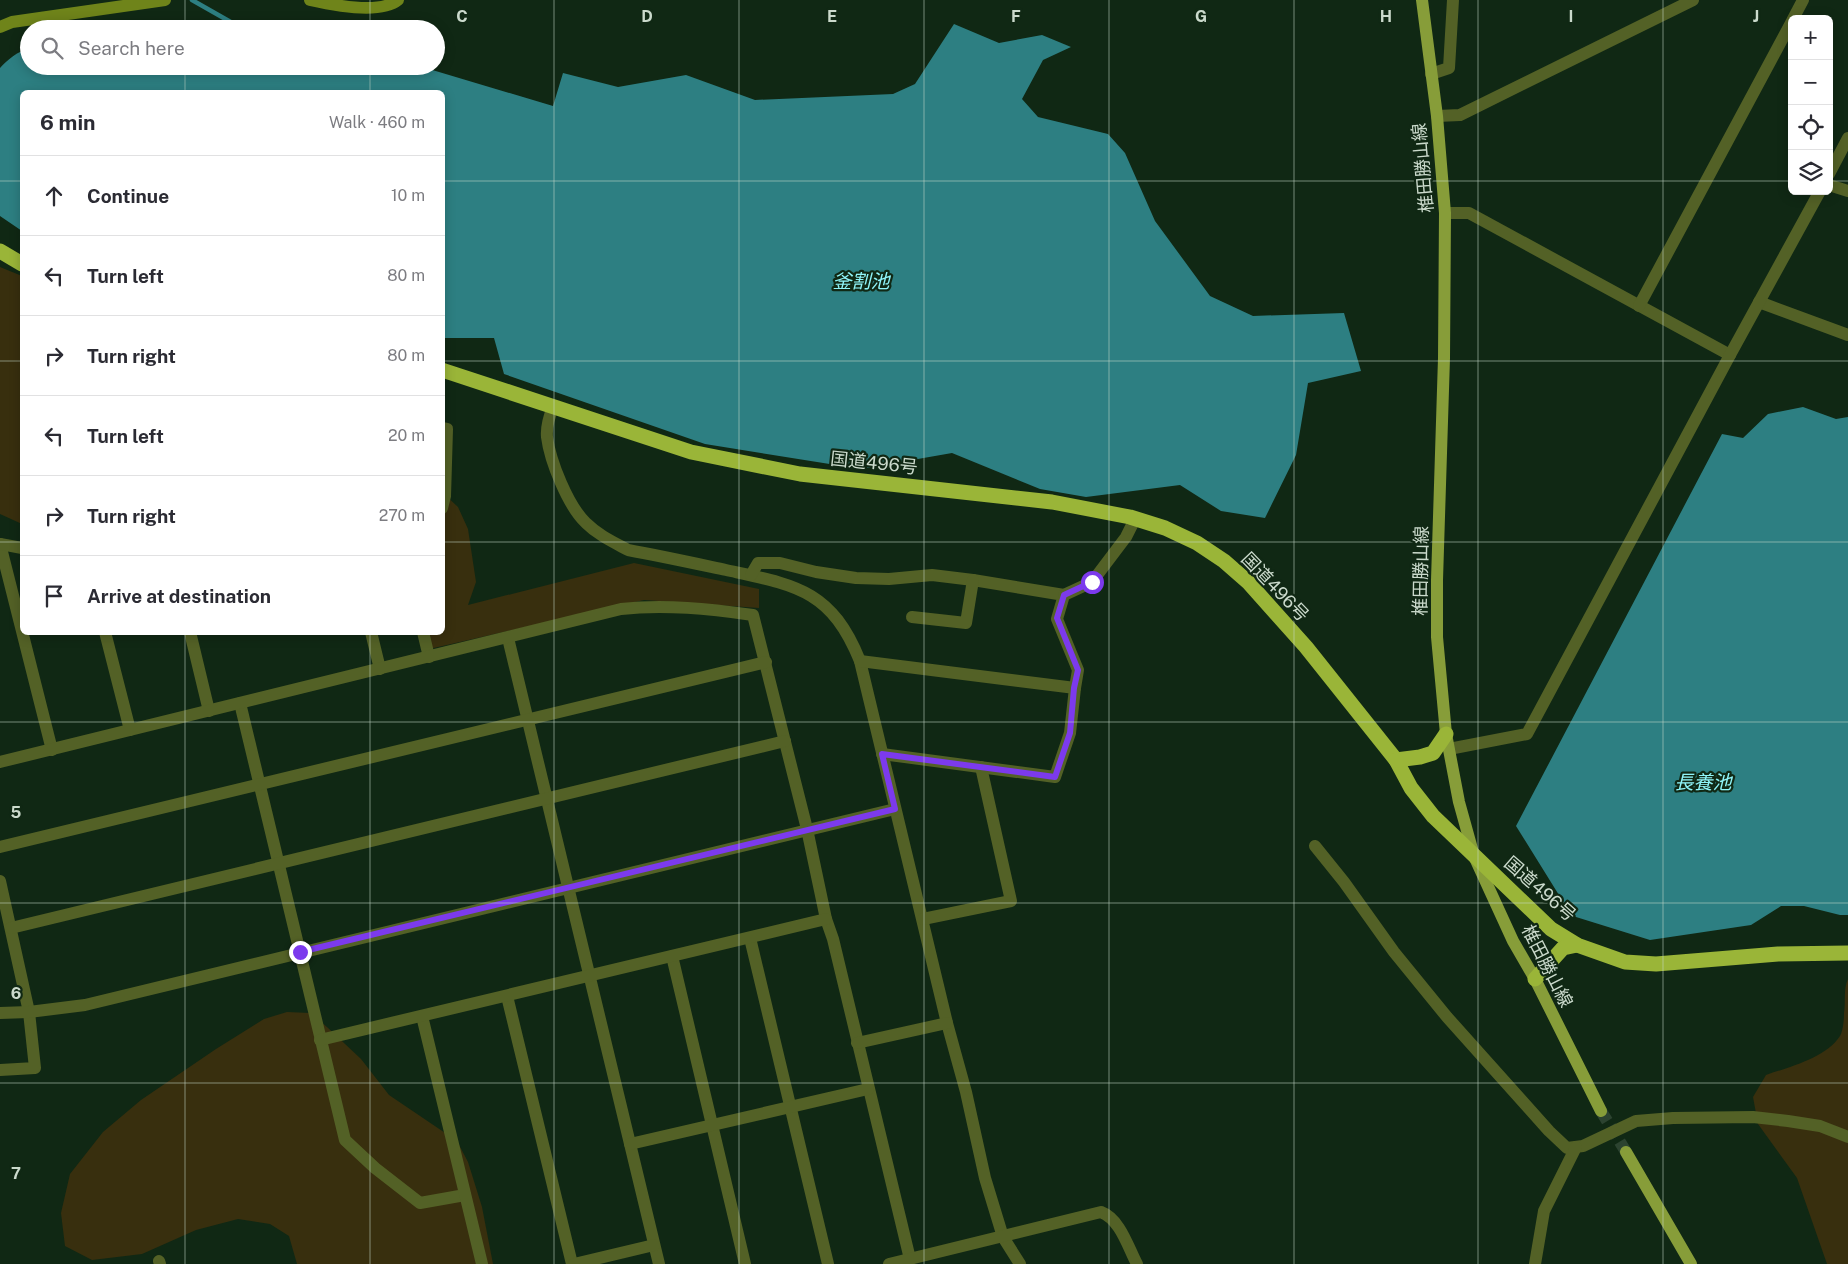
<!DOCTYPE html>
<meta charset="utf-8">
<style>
:root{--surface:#fff;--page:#f2f2f3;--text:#2b2b33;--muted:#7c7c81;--line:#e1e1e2}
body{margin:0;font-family:"Public Sans","Noto Sans JP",sans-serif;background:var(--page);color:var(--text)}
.controls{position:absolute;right:15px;top:15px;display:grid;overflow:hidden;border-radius:8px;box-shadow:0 2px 12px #0003}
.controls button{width:45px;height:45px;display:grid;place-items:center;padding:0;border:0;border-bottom:1px solid var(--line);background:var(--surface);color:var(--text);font:25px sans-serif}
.stop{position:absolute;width:15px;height:15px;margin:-11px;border:4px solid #7c3aed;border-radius:50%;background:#fff}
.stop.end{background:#7c3aed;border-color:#fff;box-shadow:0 1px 5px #0008}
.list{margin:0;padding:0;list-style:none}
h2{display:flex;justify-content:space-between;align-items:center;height:65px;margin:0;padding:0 20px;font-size:21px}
h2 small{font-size:16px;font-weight:400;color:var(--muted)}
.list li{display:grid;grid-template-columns:32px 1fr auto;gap:15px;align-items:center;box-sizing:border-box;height:80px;padding:0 20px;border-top:1px solid var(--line)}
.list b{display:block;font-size:19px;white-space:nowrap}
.list em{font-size:16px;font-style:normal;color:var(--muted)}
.icon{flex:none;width:28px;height:28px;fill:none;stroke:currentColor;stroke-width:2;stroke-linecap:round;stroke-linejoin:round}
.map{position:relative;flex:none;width:1848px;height:1264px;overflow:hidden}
.search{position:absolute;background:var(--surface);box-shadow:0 2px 12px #0003;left:20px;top:20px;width:425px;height:55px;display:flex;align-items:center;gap:12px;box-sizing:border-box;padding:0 18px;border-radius:28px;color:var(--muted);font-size:19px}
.panel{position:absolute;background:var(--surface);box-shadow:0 2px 12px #0003;left:20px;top:90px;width:425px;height:545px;border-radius:8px}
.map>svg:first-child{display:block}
.green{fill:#382f0e}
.water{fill:#2d7f82}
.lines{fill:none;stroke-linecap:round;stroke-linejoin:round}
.stream{stroke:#2d7f82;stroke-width:4.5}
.primary-tunnel{stroke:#2c4330;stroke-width:12;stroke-dasharray:12 6;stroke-linecap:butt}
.street{stroke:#536126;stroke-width:12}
.secondary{stroke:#6f841a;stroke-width:12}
.primary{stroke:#879d39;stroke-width:12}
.highway{stroke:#9ab538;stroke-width:15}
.route{stroke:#7c3aed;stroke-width:6}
.grid{fill:none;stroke:#cbdacc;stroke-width:1;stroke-opacity:0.55}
.labels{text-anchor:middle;stroke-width:4.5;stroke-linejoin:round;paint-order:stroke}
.street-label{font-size:18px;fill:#cbdacc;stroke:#102814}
.water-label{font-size:19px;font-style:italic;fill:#8ff4f8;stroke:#102814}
.grid-label{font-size:16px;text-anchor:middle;font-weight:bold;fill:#cbdacc;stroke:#102814;stroke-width:4.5;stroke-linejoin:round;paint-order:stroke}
</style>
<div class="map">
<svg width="1848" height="1264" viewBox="0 0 1848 1264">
<rect width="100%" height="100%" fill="#102814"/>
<g class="green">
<path d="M0 267 22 276V524L0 514Z"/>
<path d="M443 493 458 507 468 529 476 582 468 605 634 563 759 589V608L644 600 425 650 420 633 442 632Z"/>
<path d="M1848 979V1264H1827L1797 1178 1758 1124 1753 1097 1766 1075C1789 1067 1826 1058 1840 1036 1843 1031 1844 1020 1844 1013 1846 1002 1843 989 1848 979Z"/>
<path d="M287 1012 310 1013 327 1027 361 1059 389 1095 457 1141 468 1162 482 1207 493 1264H297L289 1236 270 1224 238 1219 196 1230 142 1254 92 1260 65 1246 61 1213 70 1174 103 1132 141 1100 216 1049 264 1019Z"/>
</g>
<g class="water">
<path d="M278 24 292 29H234Z"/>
<path d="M954 24 999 43 1042 35 1071 47 1043 60 1022 99 1038 117 1108 134 1125 153 1155 221 1210 296 1253 316 1344 313 1361 371 1308 383 1296 455 1265 518 1221 511 1180 485 1086 497 1040 489 952 453 861 469 705 444 504 374 494 338H443L442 92H22V231L0 216V68C6 61 19 50 29 49V66H419L553 106 563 73 618 87 686 75 755 100 893 94 915 84Z"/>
<path d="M1803 407 1836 419 1848 417V915H1840L1804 906H1781L1751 925 1650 940 1576 917 1567 908 1516 826 1722 434 1743 438 1768 414Z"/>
</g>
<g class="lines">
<path class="stream" d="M192 0 243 29"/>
<path class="primary-tunnel" d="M1601 1111 1626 1152"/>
<g class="street">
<path d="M1793 19 1803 0"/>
<path d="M1431 74 1449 68 1453 0"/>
<path d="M1437 116 1460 115 1693 0"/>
<path d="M1829 174 1848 138"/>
<path d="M1829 185 1848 191"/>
<path d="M1445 213H1469L1730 355"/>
<path d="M1759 302 1848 335"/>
<path d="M1639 306 1792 21"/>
<path d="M553 407C549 417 546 426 547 437 550 461 568 506 586 523 598 535 613 542 628 550 661 556 693 563 726 570 795 585 831 589 860 661L947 1023 966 1092 985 1178 1003 1237 1020 1264"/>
<path d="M442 428 447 429 445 496 442 508"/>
<path d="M0 544 52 750"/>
<path d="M0 544 22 548"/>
<path d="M751 575 758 563H780L816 572 856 578 889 579 932 575 973 580 1064 595 1057 619 1078 670 1075 688 1070 733 1055 777 882 754"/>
<path d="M1064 595 1092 582 1126 537 1135 519"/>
<path d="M912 617 966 623 973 580"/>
<path d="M105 632 130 730"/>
<path d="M190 632 209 711"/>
<path d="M371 632 380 669"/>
<path d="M423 632 429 657"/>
<path d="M508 638 659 1264"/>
<path d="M860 661 1075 688"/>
<path d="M240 703 345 1140 375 1168 420 1203 465 1195"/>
<path d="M1449 749 1527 734 1730 355 1820 191"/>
<path d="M0 762 621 609C665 604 710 609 753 615L807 829 826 919 833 939 910 1259"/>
<path d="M1315 846 1344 882 1394 952 1447 1017 1549 1131 1567 1148 1583 1146 1636 1121 1673 1118 1753 1117 1788 1121 1820 1126 1848 1137"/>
<path d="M0 847 766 662"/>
<path d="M0 881 29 1012 35 1068 0 1070"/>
<path d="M923 919 1011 901 981 767"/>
<path d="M11 928 785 741"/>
<path d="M750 938 828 1264"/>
<path d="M672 956 745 1264"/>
<path d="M507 996 572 1264"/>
<path d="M0 1013 29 1012 85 1005 895 809"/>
<path d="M422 1016 482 1264"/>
<path d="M320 1040 826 919"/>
<path d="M857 1043 947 1023"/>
<path d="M630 1144 868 1089"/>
<path d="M159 1261 160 1264"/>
<path d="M574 1264 654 1245"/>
<path d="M889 1264 1101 1212C1120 1219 1128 1247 1137 1264"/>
<path d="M1535 1264 1544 1211 1576 1147"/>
</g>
<g class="secondary">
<path d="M310 0C332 5 380 15 398 0"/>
<path d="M0 27 12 22 165 0"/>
</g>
<g class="primary">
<path d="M1422 0 1437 116 1445 213 1444 358 1437 580V637L1446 734 1459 802 1474 856 1513 941 1535 979 1601 1111"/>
<path d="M1626 1152 1691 1264"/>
</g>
<g class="highway">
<path d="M0 251 22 264"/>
<path d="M442 370 691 452 800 474 1052 502 1130 517 1165 528 1197 543 1224 561 1248 582 1306 647 1396 760 1411 788 1433 816 1551 929 1577 945 1625 962 1656 964 1778 954 1848 953"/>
<path d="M1396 760 1420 757 1433 753 1446 734"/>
<path d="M1535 979 1563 948 1577 945"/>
</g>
</g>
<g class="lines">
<path class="route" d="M300 952 895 809 882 754 1055 777 1070 733 1074 688 1078 670 1057 618 1064 595 1092 582"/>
</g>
<path class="grid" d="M185 0V29M370 0V29M554 0V1264M739 0V1264M924 0V1264M1109 0V1264M1294 0V1264M1478 0V1264M1663 0V1264M185 66V92M370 66V92M0 181H22M442 181H1792M1829 181H1848M0 361H22M442 361H1848M0 542H22M442 542H1848M185 632V1264M370 632V1264M0 722H1848M0 903H1848M0 1083H1848"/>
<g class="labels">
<g class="street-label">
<text transform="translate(1423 168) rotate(-95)" y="6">椎田勝山線</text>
<text transform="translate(874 463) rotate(6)" y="6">国道496号</text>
<text transform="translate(1421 571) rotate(-89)" y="6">椎田勝山線</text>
<text transform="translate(1275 587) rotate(46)" y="6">国道496号</text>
<text transform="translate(1540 889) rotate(41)" y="6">国道496号</text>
<text transform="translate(1547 966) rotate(63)" y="6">椎田勝山線</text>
</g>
<g class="water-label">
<text x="861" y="288">釜割池</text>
<text x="1703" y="789">長養池</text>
</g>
</g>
<g class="grid-label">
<text x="462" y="22">C</text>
<text x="647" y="22">D</text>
<text x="832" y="22">E</text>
<text x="1016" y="22">F</text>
<text x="1201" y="22">G</text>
<text x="1386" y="22">H</text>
<text x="1571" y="22">I</text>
<text x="1756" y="22">J</text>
<text x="16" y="818">5</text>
<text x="16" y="999">6</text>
<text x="16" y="1179">7</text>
</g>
</svg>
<div class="controls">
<button>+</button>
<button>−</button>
<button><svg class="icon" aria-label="locate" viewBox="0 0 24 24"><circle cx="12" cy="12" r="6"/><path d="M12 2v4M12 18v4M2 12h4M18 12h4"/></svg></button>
<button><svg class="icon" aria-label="layers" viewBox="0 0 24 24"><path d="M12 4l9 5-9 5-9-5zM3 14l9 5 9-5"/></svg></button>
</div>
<div class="stop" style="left:1092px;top:582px"></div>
<div class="stop end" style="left:300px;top:952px"></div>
<div class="search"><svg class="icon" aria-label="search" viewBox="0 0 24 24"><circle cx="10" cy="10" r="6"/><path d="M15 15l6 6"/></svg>Search here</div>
<section class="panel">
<h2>6 min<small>Walk · 460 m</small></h2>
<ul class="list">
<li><svg class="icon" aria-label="ahead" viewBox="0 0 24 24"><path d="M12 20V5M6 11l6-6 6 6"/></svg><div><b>Continue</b></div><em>10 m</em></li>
<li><svg class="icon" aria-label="left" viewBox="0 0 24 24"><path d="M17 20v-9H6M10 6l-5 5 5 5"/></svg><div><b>Turn left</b></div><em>80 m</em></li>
<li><svg class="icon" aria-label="right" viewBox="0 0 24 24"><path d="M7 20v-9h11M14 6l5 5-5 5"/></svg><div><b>Turn right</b></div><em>80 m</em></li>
<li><svg class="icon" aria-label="left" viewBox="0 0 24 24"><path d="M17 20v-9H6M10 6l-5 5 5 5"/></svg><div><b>Turn left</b></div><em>20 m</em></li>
<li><svg class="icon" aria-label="right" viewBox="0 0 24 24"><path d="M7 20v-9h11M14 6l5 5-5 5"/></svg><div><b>Turn right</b></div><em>270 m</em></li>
<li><svg class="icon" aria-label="arrive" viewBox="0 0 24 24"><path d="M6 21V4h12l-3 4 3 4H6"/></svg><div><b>Arrive at destination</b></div></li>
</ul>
</section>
</div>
